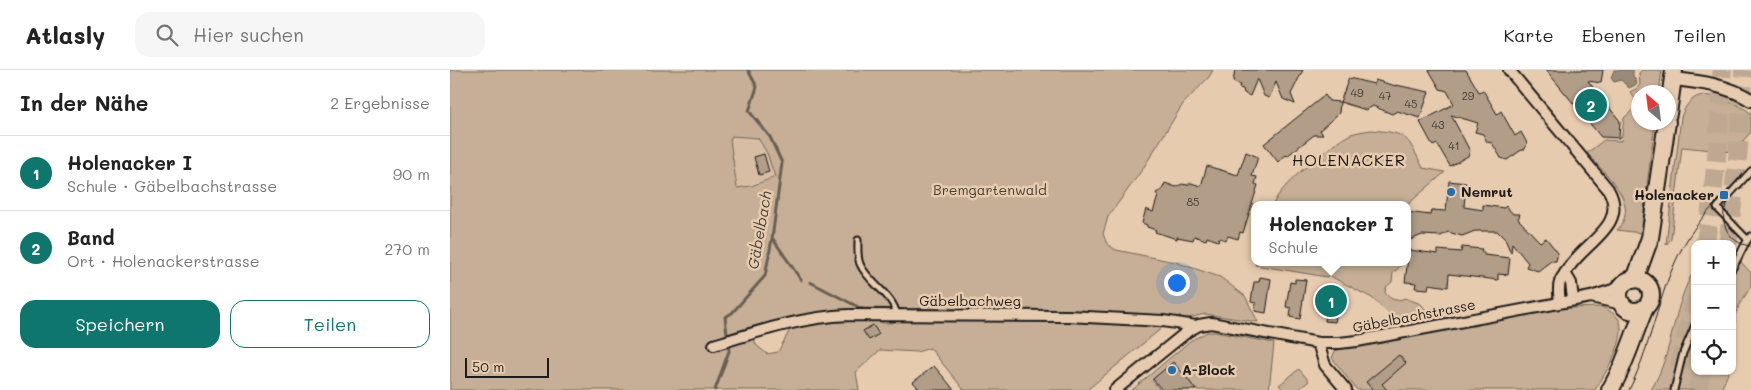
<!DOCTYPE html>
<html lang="de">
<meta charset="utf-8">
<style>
:root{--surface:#fff;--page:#f6f6f6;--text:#222;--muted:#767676;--line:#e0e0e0;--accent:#0f766e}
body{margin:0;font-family:Mali,sans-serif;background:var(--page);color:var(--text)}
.controls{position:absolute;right:15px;bottom:15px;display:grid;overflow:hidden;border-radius:10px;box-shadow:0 1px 4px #0004}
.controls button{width:45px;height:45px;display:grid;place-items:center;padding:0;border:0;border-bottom:1px solid var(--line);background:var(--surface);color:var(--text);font:25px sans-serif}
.compass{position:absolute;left:1181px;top:15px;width:45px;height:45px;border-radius:50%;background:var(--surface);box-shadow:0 1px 4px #0004;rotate:332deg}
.scale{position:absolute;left:15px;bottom:12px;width:84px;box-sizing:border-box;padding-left:5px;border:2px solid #1c1c1c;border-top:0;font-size:14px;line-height:18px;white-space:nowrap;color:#1c1c1c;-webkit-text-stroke:4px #e7cbae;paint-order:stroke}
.you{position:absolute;left:726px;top:212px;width:18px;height:18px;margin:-12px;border:4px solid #fff;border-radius:50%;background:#1a73e8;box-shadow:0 0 0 8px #1a73e833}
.badge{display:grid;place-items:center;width:32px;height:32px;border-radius:50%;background:var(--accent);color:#fff;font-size:16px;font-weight:700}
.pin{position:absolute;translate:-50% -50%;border:2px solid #fff;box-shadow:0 1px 5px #0006}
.popup{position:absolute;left:801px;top:131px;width:160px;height:65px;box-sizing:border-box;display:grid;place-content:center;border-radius:10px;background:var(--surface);filter:drop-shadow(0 1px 4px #0005);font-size:16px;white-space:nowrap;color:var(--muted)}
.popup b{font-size:19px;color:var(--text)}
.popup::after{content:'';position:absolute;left:50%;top:100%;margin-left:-10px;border:10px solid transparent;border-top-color:var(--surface)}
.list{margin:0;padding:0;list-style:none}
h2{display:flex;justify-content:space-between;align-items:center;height:65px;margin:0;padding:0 20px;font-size:21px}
h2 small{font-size:16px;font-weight:400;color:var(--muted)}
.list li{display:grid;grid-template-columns:32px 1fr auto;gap:15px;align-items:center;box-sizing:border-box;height:75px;padding:0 20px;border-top:1px solid var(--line)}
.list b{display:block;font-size:19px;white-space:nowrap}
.list p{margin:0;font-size:16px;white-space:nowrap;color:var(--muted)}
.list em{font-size:16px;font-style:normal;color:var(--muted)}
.actions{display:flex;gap:10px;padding:15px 20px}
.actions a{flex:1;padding:11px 0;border:1px solid var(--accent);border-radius:15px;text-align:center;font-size:18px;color:var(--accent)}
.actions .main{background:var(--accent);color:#fff}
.icon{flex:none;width:28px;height:28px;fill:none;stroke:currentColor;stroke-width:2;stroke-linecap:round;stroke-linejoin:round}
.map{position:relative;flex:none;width:1301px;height:320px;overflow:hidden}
header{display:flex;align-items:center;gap:30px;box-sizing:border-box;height:70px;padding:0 25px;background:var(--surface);border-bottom:1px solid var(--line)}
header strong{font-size:24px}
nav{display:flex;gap:28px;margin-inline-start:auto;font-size:18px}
.search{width:350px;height:45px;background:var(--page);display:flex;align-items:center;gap:12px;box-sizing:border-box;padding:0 18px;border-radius:15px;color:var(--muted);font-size:19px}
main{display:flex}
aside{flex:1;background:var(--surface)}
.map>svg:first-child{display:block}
.built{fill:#d7bda3}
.green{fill:#c6af96;stroke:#716659;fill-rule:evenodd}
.water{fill:#9c8a78;stroke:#695e53}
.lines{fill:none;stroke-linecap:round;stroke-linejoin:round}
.stream{stroke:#695e53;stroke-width:3}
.building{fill:#b19d88;stroke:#1c1c1c}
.motorway-tunnel{stroke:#bea891;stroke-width:19;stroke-dasharray:19 9;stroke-linecap:butt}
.service-casing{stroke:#1c1c1c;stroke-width:9}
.minor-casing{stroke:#1c1c1c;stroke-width:14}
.tertiary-casing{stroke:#1c1c1c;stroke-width:16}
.primary-casing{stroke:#1c1c1c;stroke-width:20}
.service{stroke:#e7cbae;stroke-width:5}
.minor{stroke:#e7cbae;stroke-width:10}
.tertiary{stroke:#e7cbae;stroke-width:12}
.primary{stroke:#e7cbae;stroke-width:16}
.tram{stroke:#1c1c1c;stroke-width:1}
.poi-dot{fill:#1f6fb2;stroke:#e7cbae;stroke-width:2}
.labels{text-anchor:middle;stroke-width:5;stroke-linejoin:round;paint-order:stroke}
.number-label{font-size:11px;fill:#413c37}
.park-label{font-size:14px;fill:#46413a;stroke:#e7cbae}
.poi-label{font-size:14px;font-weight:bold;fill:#1c1c1c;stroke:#e7cbae;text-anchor:start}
.street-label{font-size:14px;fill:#1c1c1c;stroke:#e7cbae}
.water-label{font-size:15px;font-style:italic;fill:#423d38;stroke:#e7cbae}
.quarter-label{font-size:16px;letter-spacing:1px;fill:#1c1c1c;stroke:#e7cbae}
</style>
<header>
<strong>Atlasly</strong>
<div class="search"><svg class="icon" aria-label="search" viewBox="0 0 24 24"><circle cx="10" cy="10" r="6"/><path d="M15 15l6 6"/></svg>Hier suchen</div>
<nav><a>Karte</a><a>Ebenen</a><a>Teilen</a></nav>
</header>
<main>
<aside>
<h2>In der Nähe<small>2 Ergebnisse</small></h2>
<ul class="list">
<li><span class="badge">1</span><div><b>Holenacker I</b><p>Schule · Gäbelbachstrasse</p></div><em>90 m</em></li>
<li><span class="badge">2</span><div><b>Band</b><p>Ort · Holenackerstrasse</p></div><em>270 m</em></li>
</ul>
<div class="actions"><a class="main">Speichern</a><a>Teilen</a></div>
</aside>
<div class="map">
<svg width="1301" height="320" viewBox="0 0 1301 320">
<rect width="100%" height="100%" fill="#e7cbae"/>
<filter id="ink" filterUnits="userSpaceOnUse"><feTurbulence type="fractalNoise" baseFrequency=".02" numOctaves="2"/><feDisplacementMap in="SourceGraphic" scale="10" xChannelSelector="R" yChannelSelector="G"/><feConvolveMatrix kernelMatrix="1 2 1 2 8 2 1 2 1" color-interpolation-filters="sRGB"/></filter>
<g filter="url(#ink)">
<path class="built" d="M282 66 308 68 317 83 325 107 287 119 280 70Z"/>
<g class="green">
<path d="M0 0H763L759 7 733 34 692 100 658 147 653 164 657 174 666 180 725 192 770 207 795 226 808 252 755 244 734 249 620 241 413 238C371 240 341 246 301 258L306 275 317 284 328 282 341 258 376 252 430 249 432 253H442L447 249H599L711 254 713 257 637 320H514L480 278 467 282 430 280 406 302 409 320H0ZM282 66 308 68 317 83 325 107 301 116 287 118 280 70Z"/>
<path d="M1192 0H1212L1209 22H1188V33L1180 22 1186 19 1190 15 1189 3Z"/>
<path d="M1253 25C1271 27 1285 32 1301 43V62L1283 82 1232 77 1221 169 1216 175 1231 47C1235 36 1241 27 1253 25Z"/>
<path d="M1188 35V52L1205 53 1191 163 1167 160C1192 134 1155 104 1137 83L1154 70 1171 71 1174 48Z"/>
<path d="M921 60C958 63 957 66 973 98L995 102 957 135H823C828 116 883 73 901 64 908 62 914 61 921 60Z"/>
<path d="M806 192H955L943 203 942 212 936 217 935 223C942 230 945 232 955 228L971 234 975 239 973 249 950 254 922 228 878 205 877 207 805 195Z"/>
<path d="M1291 192 1301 203V216L1289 236 1285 245V271L1282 295V204Z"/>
<path d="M1245 199V301H1279L1271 320H1201C1224 282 1222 236 1245 199Z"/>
<path d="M1152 237C1158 240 1164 243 1168 248 1180 266 1154 305 1145 320H907L882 288 885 281 888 280 1092 240 1119 238Z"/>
<path d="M757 262H765L824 273 819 320H746L723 293 702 310 710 320H682L740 271Z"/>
<path d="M849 299 859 311 848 320H834L829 315Z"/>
</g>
<path class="water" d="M1164 0H1183V7L1185 8 1187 14 1179 18 1171 10 1164 12 1161 8Z"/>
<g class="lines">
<g class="stream">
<path d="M323 169 351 210"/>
<path d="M360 212 416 241H419"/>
<path d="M467 240H534"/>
<path d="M265 320 279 281 275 247 282 243 315 206 322 169 332 93 320 67 299 41 307 17 298 0"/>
</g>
</g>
<g class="building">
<path d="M785 0H853L841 24 845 34 833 29 826 12 819 28 814 26 807 9 800 26 794 23 793 19 789 18 790 15 783 12Z"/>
<path d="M979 0H1016L1029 22 1033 20 1047 44 1051 41 1065 66 1071 62 1077 73 1075 79 1070 81 1057 90 1051 88 1042 73 1037 72 1033 64 1025 62 1028 53 1001 45 1020 81 1018 86 1000 96 987 74 983 76 970 52 1004 34 997 21 990 19Z"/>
<path d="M1096 0H1153L1151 13 1138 11 1170 51 1169 68 1151 67Z"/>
<path d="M899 8 924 14 925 10 946 16V15L979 22 970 48 947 41 942 44 923 36 916 40 890 32Z"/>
<path d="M875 25 879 31 890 32 889 43 870 60 873 65H864L837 86 836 85 828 92 814 74Z"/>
<path d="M796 82 808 87 802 106 807 107 805 114 808 115 793 163 790 162 788 169 778 166 776 170 769 168 768 171 757 167 756 170 744 166 743 170 727 167V169L705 162 706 160 697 157V155L692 153 696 139 703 142 708 126 706 123 712 120 715 113 726 117 732 114 737 115 741 113 751 116 757 96 788 105Z"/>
<path d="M314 84 319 102 309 105 304 87Z"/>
<path d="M999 111 1016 113 1014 137 1033 140V135L1054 138 1056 136 1063 144H1070L1068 149 1090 172 1096 168 1108 183 1106 191H1101L1088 201 1076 197 1078 193 1062 173 1061 183 1055 169 1047 161H1025L1012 166 998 162 991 166 972 165 960 170 961 166 957 167V142L980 145 981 140 996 141Z"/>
<path d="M1012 177 1032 179 1031 182H1034V185L1060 188 1058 205 1048 204V210L999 204 998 217 979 214 978 219 965 218 966 213 955 212 959 180 988 184V180L1011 182Z"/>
<path d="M810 207 821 209 816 243 805 241 806 233 801 232 804 212H809Z"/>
<path d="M845 209 856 210 850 249 840 247 841 238 836 237 840 212 845 213Z"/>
<path d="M881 217 890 222 885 252 875 251 876 243 871 242 875 219 880 220Z"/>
<path d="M423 255 429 264 419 270 413 261Z"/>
<path d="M949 285 956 293 932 314 937 320H923L916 312Z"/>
<path d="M723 292 736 307 746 320H712L703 309Z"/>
<path d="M484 296 496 310 504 320H470L463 312Z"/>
</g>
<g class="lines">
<g class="motorway-tunnel">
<path d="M1255 174C1265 117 1270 58 1272 0"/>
<path d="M1278 174 1288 83 1294 0"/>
<path d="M1229 298 1245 228"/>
<path d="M1247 320 1252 301"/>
</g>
<g class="service-casing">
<g id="service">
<path d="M1297 169 1267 138 1301 101"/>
<path d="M408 170C408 178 407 186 410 194 418 213 443 224 447 245"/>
<path d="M1282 199C1289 189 1294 172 1301 166"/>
<path d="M1224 320 1233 283 1245 255"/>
</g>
</g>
<g class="minor-casing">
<g id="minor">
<path d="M1059 0 1158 119C1180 157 1131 173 1116 202 1114 205 1111 208 1110 212 1108 218 1109 226 1110 232"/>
<path d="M1115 203 1121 213 1123 229"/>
<path d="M1141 227 1172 234"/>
<path d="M868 273 875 295 896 320"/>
<path d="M264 275C309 261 352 247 399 245L618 246 713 251 746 256"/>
<path d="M665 320 738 261 749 255 761 253 868 273H889L907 271 1141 227 1172 217"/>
</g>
</g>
<g class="tertiary-casing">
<path id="tertiary" d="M1224 9C1251 12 1277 15 1301 30"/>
</g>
<g class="primary-casing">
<g id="primary">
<path d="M1218 44 1224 0"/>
<circle cx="1185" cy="225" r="16"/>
<path d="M1183 210 1187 204 1200 168 1217 52"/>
<path d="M1160 320C1176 294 1183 265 1195 238"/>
</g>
</g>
<use href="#service" class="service"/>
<use href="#minor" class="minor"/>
<use href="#tertiary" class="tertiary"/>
<use href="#primary" class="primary"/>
<g class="tram">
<path d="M1281 127C1279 132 1275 136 1274 142 1271 159 1284 175 1301 176"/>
<path d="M1179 320C1204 271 1209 214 1238 168 1255 141 1280 119 1301 96"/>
</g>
</g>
</g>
<g class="poi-dot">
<circle cx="1001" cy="122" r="5"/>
<rect x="1269" y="120" width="10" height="10" rx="2.5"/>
<circle cx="722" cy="300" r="5"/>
</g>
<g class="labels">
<g class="number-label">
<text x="907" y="27">49</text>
<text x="935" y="30">47</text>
<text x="1018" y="30">29</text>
<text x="961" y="38">45</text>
<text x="988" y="59">43</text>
<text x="1004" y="80">41</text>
<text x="743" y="136">85</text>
</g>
<g class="park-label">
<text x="540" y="125">Bremgartenwald</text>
</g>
<g class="poi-label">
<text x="1011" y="127">Nemrut</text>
<text x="1264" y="130" text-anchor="end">Holenacker</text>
<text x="732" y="305">A-Block</text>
</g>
<g class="street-label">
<text x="520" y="236">Gäbelbachweg</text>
<text transform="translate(964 246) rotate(-11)" y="5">Gäbelbachstrasse</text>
</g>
<g class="water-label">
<text transform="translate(310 160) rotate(-80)" y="5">Gäbelbach</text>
</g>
<g class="quarter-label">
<text x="899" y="96">HOLENACKER</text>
</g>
</g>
</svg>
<div class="controls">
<button>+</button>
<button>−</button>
<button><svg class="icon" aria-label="locate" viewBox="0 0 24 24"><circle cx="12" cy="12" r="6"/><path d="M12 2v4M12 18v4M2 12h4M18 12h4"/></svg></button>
</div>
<svg class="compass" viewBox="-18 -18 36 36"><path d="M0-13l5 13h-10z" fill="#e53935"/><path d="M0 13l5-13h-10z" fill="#767676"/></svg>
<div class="scale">50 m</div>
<div class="you"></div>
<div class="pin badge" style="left:881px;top:231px">1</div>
<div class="popup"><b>Holenacker I</b>Schule</div>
<div class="pin badge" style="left:1141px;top:35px">2</div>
</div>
</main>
